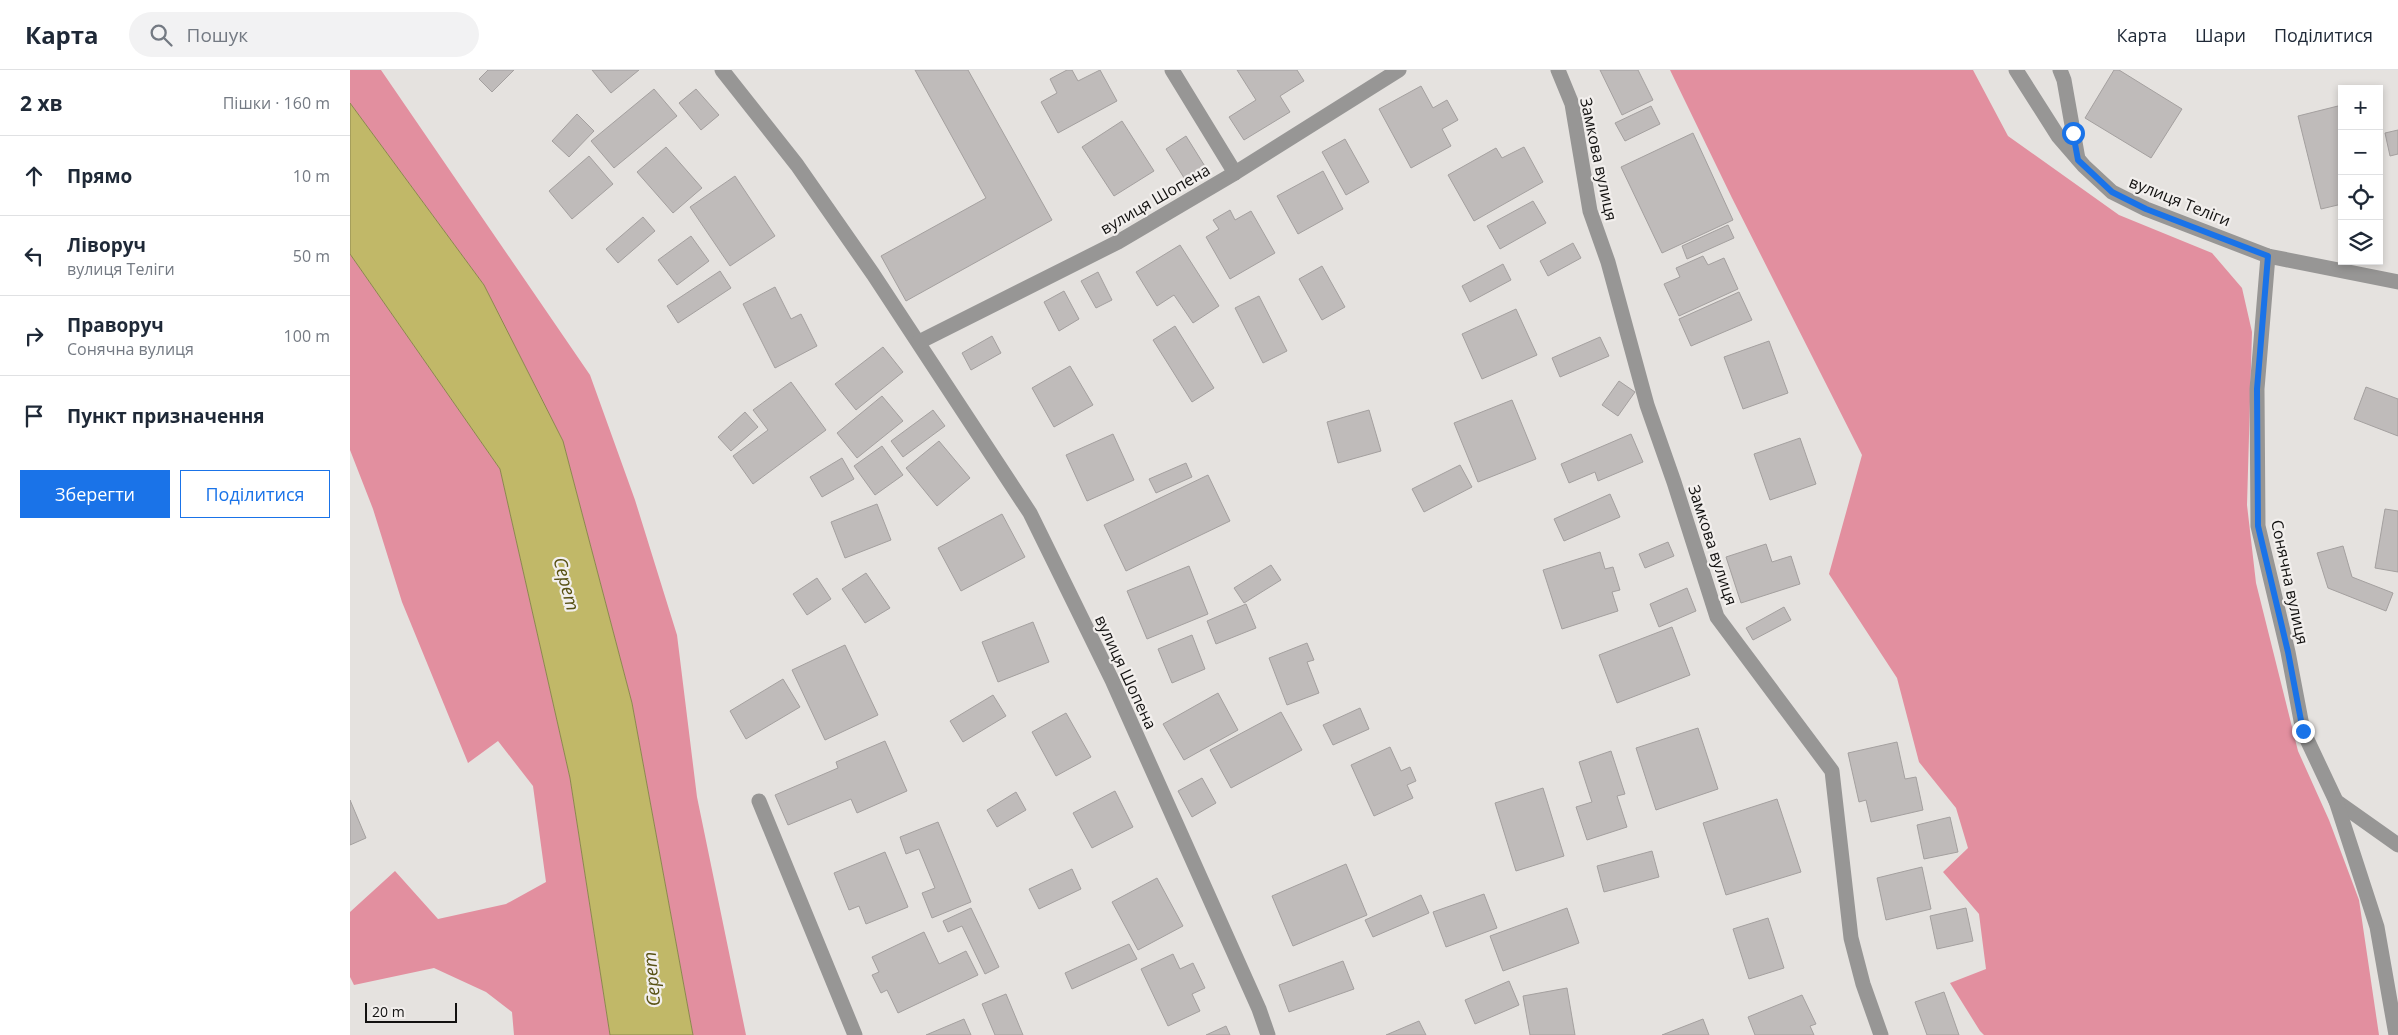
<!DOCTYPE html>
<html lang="uk">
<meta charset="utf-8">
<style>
:root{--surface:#fff;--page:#f2f2f3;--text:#1f2937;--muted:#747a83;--line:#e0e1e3;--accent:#1a73e8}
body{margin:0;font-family:"Open Sans",sans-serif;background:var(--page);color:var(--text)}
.controls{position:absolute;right:15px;top:15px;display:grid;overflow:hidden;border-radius:0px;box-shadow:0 2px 8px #0003}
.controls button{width:45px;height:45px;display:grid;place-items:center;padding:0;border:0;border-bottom:1px solid var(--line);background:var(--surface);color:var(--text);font:25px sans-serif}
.scale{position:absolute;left:15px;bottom:12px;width:92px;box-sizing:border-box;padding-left:5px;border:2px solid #121110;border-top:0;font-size:14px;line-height:18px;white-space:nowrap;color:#121110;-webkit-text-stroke:4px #f2efed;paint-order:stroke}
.stop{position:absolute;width:15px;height:15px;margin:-11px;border:4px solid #1a73e8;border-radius:50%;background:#fff}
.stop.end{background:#1a73e8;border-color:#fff;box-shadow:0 1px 5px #0008}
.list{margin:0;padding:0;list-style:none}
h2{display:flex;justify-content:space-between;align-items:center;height:65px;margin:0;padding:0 20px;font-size:21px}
h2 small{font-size:16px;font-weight:400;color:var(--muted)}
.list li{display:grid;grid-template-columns:32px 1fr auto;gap:15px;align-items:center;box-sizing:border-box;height:80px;padding:0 20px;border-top:1px solid var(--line)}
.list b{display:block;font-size:19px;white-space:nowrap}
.list p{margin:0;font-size:16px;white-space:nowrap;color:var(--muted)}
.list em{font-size:16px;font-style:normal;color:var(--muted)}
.actions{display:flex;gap:10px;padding:15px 20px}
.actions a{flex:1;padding:11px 0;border:1px solid var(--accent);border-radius:0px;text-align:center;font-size:18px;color:var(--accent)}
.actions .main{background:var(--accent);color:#fff}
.icon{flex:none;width:28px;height:28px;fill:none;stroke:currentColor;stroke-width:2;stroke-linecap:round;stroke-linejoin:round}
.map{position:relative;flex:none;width:2048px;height:965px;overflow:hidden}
header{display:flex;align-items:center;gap:30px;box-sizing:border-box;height:70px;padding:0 25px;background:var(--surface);border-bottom:1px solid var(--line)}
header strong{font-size:24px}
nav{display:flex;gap:28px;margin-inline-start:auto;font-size:18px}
.search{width:350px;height:45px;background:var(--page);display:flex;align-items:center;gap:12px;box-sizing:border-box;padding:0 18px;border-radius:28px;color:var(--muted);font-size:19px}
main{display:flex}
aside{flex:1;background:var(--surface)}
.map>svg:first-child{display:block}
.forest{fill:#e28f9f}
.water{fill:#c1b868;stroke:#8c864e}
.building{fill:#bfbbba;stroke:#a4a09f}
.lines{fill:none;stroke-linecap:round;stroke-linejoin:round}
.minor{stroke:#979695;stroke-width:15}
.route{stroke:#1a73e8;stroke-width:6}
.labels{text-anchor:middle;stroke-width:4.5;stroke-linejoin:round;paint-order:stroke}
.street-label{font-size:16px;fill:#121110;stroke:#f2efed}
.water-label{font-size:18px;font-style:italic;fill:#575012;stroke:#f2efed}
</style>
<header>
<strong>Карта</strong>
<div class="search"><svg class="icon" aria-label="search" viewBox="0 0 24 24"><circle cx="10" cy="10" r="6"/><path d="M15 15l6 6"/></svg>Пошук</div>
<nav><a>Карта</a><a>Шари</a><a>Поділитися</a></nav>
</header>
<main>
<aside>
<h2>2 хв<small>Пішки · 160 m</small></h2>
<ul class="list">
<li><svg class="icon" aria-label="ahead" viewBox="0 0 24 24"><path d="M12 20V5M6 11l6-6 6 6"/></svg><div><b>Прямо</b></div><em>10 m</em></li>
<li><svg class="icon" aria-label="left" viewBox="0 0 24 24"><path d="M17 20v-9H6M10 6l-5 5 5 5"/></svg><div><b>Ліворуч</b><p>вулиця Теліги</p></div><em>50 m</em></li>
<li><svg class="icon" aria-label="right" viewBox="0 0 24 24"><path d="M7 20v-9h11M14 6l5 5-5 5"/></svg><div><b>Праворуч</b><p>Сонячна вулиця</p></div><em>100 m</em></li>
<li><svg class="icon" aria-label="arrive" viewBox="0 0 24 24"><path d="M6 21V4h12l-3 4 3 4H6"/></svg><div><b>Пункт призначення</b></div></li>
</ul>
<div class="actions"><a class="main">Зберегти</a><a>Поділитися</a></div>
</aside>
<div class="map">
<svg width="2048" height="965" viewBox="0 0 2048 965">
<rect width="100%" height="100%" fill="#e5e2df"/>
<g class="forest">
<path d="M0 0H31L240 305 285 430 327 565 347 727 396 965H343L282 633 213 371 134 215 0 33Z"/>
<path d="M1320 0H1623L1658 66 1769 145 1862 183 1892 218 1902 262 1897 435 1906 513 1948 681 1979 750 2009 830 2029 965H1634L1630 961 1600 913 1636 899 1629 844 1593 802 1618 778 1606 738 1569 692 1547 608 1479 504 1512 385 1382 128Z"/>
<path d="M0 184 150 399 220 708 260 965H164L162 942 136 922 84 898 4 915 0 907V842L45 801 88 849 156 834 196 812 183 716 148 671 118 693 52 532 23 439 0 380Z"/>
</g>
<path class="water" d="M0 33 134 215 213 371 282 633 343 965H260L220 708 150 399 0 184Z"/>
<g class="building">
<path d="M138 0H164L142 22 129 9Z"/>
<path d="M242 0H289L261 23Z"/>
<path d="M565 0H618L702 150 556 231 531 186 636 128Z"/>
<path d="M717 0H722L728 11 750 0 767 31 708 63 691 32 707 23 700 9Z"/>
<path d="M887 0H947L954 11 930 26 940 42 894 70 879 47 906 30Z"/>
<path d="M1250 0H1288L1303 30 1272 45Z"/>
<path d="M1764 0H1769L1832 39 1801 88 1735 48Z"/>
<path d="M1071 16 1083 38 1097 30 1108 50 1092 59 1101 76 1061 98 1029 39Z"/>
<path d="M304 19 327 46 264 98 241 71Z"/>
<path d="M346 19 369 45 351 60 329 33Z"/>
<path d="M1992 35V134L1971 139 1948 46Z"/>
<path d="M1301 36 1310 54 1275 71 1265 53Z"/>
<path d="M227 44 244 61 219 87 202 71Z"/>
<path d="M772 51 804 101 764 126 732 77Z"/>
<path d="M2048 60V84L2040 86 2035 63Z"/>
<path d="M1343 63 1383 150 1312 183 1271 97Z"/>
<path d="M836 66 856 98 836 111 816 79Z"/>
<path d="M995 69 1019 112 996 125 972 82Z"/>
<path d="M316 77 352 118 323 143 287 102Z"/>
<path d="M1174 77 1193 112 1124 151 1098 105 1146 78 1152 88Z"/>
<path d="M239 86 263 114 222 149 199 121Z"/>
<path d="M973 101 993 139 948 164 927 126Z"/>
<path d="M385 106 425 166 380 196 340 137Z"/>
<path d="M1183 131 1196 153 1150 179 1137 156Z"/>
<path d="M880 140 885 150 901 141 925 183 880 209 856 167 869 159 863 150Z"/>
<path d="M293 147 305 161 268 193 256 179Z"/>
<path d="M1378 155 1384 168 1337 189 1332 176Z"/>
<path d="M341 166 359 191 327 215 308 190Z"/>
<path d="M1223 173 1231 188 1198 206 1190 191Z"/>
<path d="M830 175 869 236 843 253 824 225 807 236 786 202Z"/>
<path d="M1353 186 1358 195 1374 188 1388 219 1329 246 1314 214 1330 207 1326 198Z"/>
<path d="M1153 194 1161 210 1120 232 1112 216Z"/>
<path d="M972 196 995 237 972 250 949 209Z"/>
<path d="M370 201 381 218 328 253 317 236Z"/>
<path d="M748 202 762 230 746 238 731 211Z"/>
<path d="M425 217 441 249 451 244 467 276 425 298 393 234Z"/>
<path d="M714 221 729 249 709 261 694 232Z"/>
<path d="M1389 222 1402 250 1341 276 1329 249Z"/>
<path d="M909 226 937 281 913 293 885 238Z"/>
<path d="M1166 239 1187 285 1132 309 1112 264Z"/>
<path d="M825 256 864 318 842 332 803 270Z"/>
<path d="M642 266 651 283 621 300 612 283Z"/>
<path d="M1250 267 1259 286 1210 307 1202 288Z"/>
<path d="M1419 271 1438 323 1393 339 1374 287Z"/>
<path d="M533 277 553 302 506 340 485 314Z"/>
<path d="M720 296 743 335 704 357 682 318Z"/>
<path d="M1269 311 1285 322 1268 346 1252 335Z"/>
<path d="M441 312 476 360 403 414 383 386 418 360 403 340Z"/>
<path d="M2016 317 2048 329V366L2004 349Z"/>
<path d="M532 326 553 351 507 388 487 363Z"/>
<path d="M1162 330 1186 389 1128 412 1104 353Z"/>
<path d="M583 340 595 356 553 387 541 371Z"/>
<path d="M1019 340 1031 381 988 393 977 352Z"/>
<path d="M395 342 408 357 381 381 368 367Z"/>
<path d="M763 364 784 410 737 431 716 385Z"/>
<path d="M1281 364 1293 392 1248 411 1245 402 1219 413 1211 394Z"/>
<path d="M1450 368 1466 414 1420 430 1404 384Z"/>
<path d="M589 371 620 408 587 436 556 398Z"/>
<path d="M532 376 553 405 525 425 504 396Z"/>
<path d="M492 388 504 409 472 427 460 407Z"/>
<path d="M836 393 842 407 806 423 799 409Z"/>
<path d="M1110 395 1122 417 1074 442 1062 419Z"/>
<path d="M858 405 880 451 776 501 754 455Z"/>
<path d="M1260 424 1270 447 1214 471 1204 449Z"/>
<path d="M527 434 541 470 495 488 481 452Z"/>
<path d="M2035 439 2048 441V502L2025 498Z"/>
<path d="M652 444 675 487 611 521 588 478Z"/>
<path d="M1318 472 1324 486 1295 498 1289 484Z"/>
<path d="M1416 474 1422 492 1441 486 1450 514 1391 533 1376 487Z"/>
<path d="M1993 476 2002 507 2043 523 2036 541 1978 518 1967 483Z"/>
<path d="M1250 482 1255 499 1263 497 1270 520 1262 522 1268 541 1212 559 1193 500Z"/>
<path d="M921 495 931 510 894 533 884 518Z"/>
<path d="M839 496 858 544 797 569 777 521Z"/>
<path d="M516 503 540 538 515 553 492 519Z"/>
<path d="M467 508 481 529 457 545 443 524Z"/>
<path d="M1337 518 1346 541 1309 557 1300 534Z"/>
<path d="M896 534 906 558 866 574 857 551Z"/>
<path d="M1434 537 1441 550 1403 570 1396 558Z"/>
<path d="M683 552 699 592 648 612 632 572Z"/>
<path d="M1322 557 1340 605 1267 633 1249 585Z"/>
<path d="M842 565 855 599 822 613 808 579Z"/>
<path d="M957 573 964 590 957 592 969 623 937 635 919 588Z"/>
<path d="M495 575 528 645 475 670 442 600Z"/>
<path d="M433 609 450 637 396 669 380 641Z"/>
<path d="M868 623 888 660 834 690 813 654Z"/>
<path d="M643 625 656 646 613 672 600 651Z"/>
<path d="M1010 638 1019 659 983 675 973 655Z"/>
<path d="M931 642 952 680 881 718 860 680Z"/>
<path d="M716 643 741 687 706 706 682 662Z"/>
<path d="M1348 658 1368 719 1306 740 1286 678Z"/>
<path d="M535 671 557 721 507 743 501 729 438 755 425 725 488 698 486 692Z"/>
<path d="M1547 672 1555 709 1566 707 1573 740 1521 752 1516 730 1509 732 1498 683Z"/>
<path d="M1040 677 1051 701 1060 697 1066 711 1057 715 1063 728 1024 746 1001 695Z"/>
<path d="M1261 681 1275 724 1267 726 1277 757 1237 770 1226 737 1242 732 1229 692Z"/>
<path d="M852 708 866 733 842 747 828 721Z"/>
<path d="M1193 718 1214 786 1166 801 1145 733Z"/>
<path d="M765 721 783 757 742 778 723 743Z"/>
<path d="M666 722 676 740 647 757 637 740Z"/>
<path d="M1427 729 1451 802 1376 825 1353 753Z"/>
<path d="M0 730 16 768 0 775Z"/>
<path d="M1600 747 1608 782 1574 789 1567 755Z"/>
<path d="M588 752 621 832 582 848 572 823 585 818 569 779 556 784 550 767Z"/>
<path d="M1302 781 1309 807 1254 822 1247 796Z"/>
<path d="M535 782 558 837 516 854 509 836 499 840 484 803Z"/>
<path d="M996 794 1017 845 943 876 922 826Z"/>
<path d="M1572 797 1581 839 1536 850 1527 808Z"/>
<path d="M722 799 731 819 689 839 679 819Z"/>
<path d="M807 808 833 856 788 880 762 832Z"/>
<path d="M1134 824 1147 858 1096 877 1083 842Z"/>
<path d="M1071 825 1079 843 1023 867 1015 850Z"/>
<path d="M621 838 649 897 635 904 612 856 598 862 593 851Z"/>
<path d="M1217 838 1229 873 1153 901 1140 866Z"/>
<path d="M1616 838 1623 871 1587 879 1580 846Z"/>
<path d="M1418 848 1434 898 1399 909 1383 859Z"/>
<path d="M574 862 589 894 616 881 628 905 548 943 537 920 531 923 522 905 529 902 522 887Z"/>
<path d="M779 874 787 889 722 919 715 903Z"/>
<path d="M823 884 830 899 843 893 855 918 842 924 850 941 818 956 791 899Z"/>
<path d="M993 891 1004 919 939 942 929 915Z"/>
<path d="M1159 911 1169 935 1125 954 1115 930Z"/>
<path d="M1217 918 1225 965H1180L1173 926Z"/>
<path d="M1594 922 1609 965H1577L1565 932Z"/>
<path d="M656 924 673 965H645L632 934Z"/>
<path d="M1452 925 1466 954 1460 956 1464 965H1405L1398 947Z"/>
<path d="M614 949 621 965H576Z"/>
<path d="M1353 949 1359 965H1312Z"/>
<path d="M1069 951 1076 965H1036Z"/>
<path d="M876 956 880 965H856Z"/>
</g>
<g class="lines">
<g class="minor">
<path d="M372 0 447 95 523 204 680 443 762 610 909 939 918 965"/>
<path d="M822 0 885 103"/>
<path d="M1208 0 1222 34 1240 141 1258 192 1297 335 1324 412 1367 547 1482 701 1501 868 1513 914 1531 965"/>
<path d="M1666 0 1708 66 1734 96 1762 122 1796 139 1918 186 2048 212"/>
<path d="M1710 0 1714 10 1728 89"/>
<path d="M1918 186 1907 319 1908 456 1938 582 1953 661 1986 731 2048 775"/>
<path d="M569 272 768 172 885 103 1049 0"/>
<path d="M409 731 505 965"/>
<path d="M1986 731 2027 857 2046 965"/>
</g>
</g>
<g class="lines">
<path class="route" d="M1723 63 1728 90 1762 122 1796 139 1918 186 1907 319 1908 456 1938 582 1953 661"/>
</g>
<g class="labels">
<g class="street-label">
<text transform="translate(1249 89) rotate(78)" y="6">Замкова вулиця</text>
<text transform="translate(805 129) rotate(-30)" y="6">вулиця Шопена</text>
<text transform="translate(1830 131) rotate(22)" y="6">вулиця Теліги</text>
<text transform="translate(1363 475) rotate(72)" y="6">Замкова вулиця</text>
<text transform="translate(1940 512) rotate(78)" y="6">Сонячна вулиця</text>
<text transform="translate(776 602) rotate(65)" y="6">вулиця Шопена</text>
</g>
<g class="water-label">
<text transform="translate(216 514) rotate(75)" y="6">Серет</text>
<text transform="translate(302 909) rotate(-95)" y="6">Серет</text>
</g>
</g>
</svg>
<div class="controls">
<button>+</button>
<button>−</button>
<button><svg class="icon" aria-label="locate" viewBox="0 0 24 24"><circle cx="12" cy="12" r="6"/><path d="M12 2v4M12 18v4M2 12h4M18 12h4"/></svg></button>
<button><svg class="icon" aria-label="layers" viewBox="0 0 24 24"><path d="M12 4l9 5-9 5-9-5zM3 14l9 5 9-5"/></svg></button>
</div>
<div class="scale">20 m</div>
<div class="stop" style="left:1723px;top:63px"></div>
<div class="stop end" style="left:1953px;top:661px"></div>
</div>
</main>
